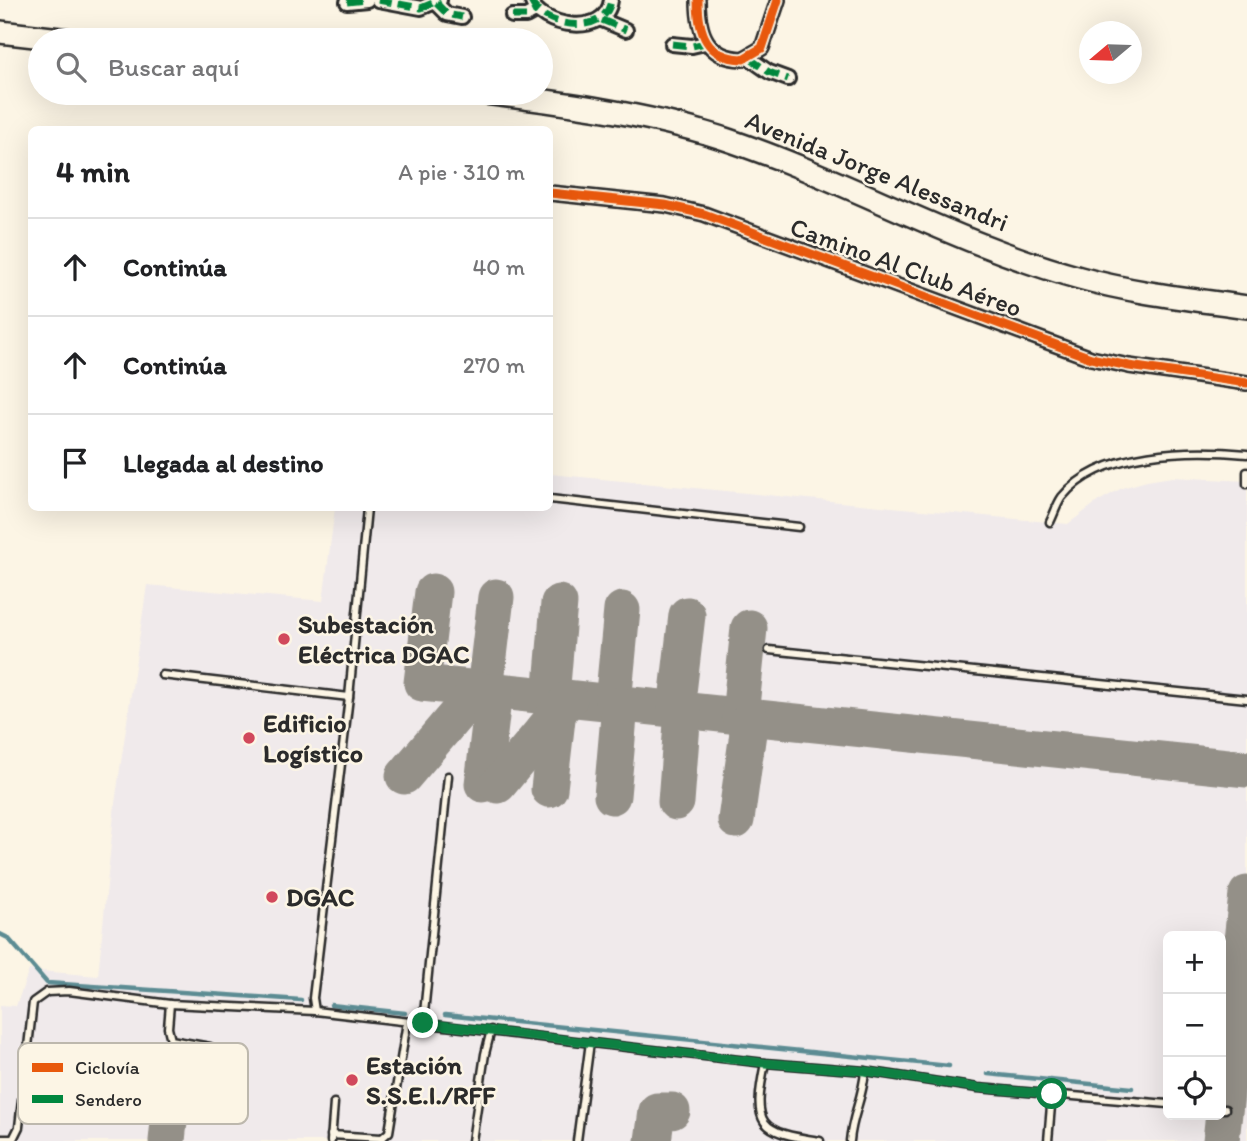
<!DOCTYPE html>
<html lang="es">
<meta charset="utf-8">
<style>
:root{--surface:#fff;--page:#f2f2f2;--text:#202124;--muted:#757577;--line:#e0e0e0}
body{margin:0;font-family:Itim,sans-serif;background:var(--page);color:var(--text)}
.controls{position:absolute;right:21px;bottom:21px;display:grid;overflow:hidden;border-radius:10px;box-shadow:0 7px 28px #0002}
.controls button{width:63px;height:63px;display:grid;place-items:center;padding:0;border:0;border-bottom:2px solid var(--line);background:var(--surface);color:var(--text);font:35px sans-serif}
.compass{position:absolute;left:1079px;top:21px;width:63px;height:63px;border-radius:50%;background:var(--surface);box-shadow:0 7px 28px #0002;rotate:251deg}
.stop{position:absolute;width:21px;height:21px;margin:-16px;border:5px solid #0b8043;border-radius:50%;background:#fff}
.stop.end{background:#0b8043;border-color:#fff;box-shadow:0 2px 7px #0008}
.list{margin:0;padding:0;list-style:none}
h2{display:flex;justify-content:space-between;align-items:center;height:91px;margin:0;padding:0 28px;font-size:30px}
h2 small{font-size:23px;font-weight:400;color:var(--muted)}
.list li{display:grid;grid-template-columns:46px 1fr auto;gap:21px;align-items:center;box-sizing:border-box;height:98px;padding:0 28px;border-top:2px solid var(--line)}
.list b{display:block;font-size:26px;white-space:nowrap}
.list em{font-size:23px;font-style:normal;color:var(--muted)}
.icon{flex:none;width:38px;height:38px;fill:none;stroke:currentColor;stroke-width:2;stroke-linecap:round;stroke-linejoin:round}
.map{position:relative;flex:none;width:1247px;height:1141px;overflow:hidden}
.search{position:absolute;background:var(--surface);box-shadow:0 7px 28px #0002;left:28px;top:28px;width:525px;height:77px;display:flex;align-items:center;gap:18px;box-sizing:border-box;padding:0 24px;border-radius:38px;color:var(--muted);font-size:26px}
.panel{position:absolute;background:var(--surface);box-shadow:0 7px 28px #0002;left:28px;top:126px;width:525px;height:385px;border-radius:10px}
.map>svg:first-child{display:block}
.built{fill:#f0eaeb;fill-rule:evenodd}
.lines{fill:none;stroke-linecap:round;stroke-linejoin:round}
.stream{stroke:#5c8c93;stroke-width:4.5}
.taxiway{stroke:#949088;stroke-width:37}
.service-casing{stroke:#2b2b2b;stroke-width:11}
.minor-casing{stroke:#2b2b2b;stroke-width:18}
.trunk-casing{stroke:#2b2b2b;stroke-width:26}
.service{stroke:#fcf5e5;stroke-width:6}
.minor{stroke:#fcf5e5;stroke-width:12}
.trunk{stroke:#fcf5e5;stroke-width:21}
.quiet{stroke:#00873e;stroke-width:7;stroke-dasharray:14 7;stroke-linecap:butt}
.cycleway-casing{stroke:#fcf5e5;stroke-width:13}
.cycleway{stroke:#e8590c;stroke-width:9}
.route{stroke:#0b8043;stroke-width:9}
.poi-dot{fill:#d1495b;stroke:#fcf5e5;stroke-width:2.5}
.labels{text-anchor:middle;stroke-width:5;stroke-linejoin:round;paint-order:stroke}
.street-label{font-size:26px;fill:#2b2b2b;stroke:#fcf5e5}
.poi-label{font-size:26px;font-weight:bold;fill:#2b2b2b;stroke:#fcf5e5;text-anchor:start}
.key{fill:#fcf5e5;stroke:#bdb8ad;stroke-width:2}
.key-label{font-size:19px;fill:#2b2b2b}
</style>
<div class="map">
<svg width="1247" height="1141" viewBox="0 0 1247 1141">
<rect width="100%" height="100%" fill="#fcf5e5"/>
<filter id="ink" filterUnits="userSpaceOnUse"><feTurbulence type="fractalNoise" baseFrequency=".0143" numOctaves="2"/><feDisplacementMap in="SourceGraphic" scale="14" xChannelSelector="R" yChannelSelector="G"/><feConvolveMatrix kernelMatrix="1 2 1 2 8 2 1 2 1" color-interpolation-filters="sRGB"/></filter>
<g filter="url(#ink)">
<path class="built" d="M550 474 1068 524 1097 502 1122 488 1147 481 1172 477 1247 481V1141H0V1005L16 1006 29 970 98 976 115 803 147 585 323 601 335 508H550ZM1168 936H1221V1115H1168Z"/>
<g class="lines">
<g class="stream">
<path d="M0 934 8 938 47 983 301 1000"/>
<path d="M331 1005 405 1013"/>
<path d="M445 1015 949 1066"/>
<path d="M988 1074 1132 1088"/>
</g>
<g class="taxiway">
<path d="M433 592 422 683 1247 769"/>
<path d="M485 690 496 597"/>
<path d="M551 697 559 603"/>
<path d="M613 703 622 610"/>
<path d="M676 710 687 615"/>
<path d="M740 716 749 628"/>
<path d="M404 776 478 689"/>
<path d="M483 784 494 691"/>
<path d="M498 785 569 699"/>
<path d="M549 789 558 710"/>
<path d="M612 796 620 705"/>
<path d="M676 802 683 710"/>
<path d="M736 820 750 718"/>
<path d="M167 1141 175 1062"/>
<path d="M653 1141 657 1111H672"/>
<path d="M1221 1141 1247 894"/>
</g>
<g class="service-casing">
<g id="service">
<path d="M1247 472V484"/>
<path d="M550 499 799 527"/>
<path d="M1050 522C1054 514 1057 504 1062 497 1101 449 1192 449 1247 454"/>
<path d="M769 650 1247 699"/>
<path d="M162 675 349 697 313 998 315 1011"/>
<path d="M349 697 367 508"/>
<path d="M170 1004 168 1028 171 1040 210 1047"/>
<path d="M423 1023 448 776"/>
<path d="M765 1063C752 1126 759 1132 820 1141"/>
<path d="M1221 1109H1225"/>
<path d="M331 1135 382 1138 389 1132 407 1022"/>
<path d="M0 1139H13L19 1127 33 1002 47 992 69 991 170 1004 315 1011 765 1063 865 1071 978 1088 1168 1104"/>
<path d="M331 1141 334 1103"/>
<path d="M472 1141 485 1054 491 1030"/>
<path d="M577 1141 590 1042"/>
<path d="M850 1141C852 1115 863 1098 865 1071"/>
<path d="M1048 1141 1052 1094"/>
</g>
</g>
<g class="minor-casing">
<g id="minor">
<path d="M378 0 421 8 440 0"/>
<path d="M531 0C538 26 606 39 611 0"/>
<path d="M698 0C698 32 706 58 743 59L762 48 778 0"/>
<path d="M347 2 367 0"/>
<path d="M436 3 447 14 462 17"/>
<path d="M512 16H526L535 11"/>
<path d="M602 20 626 30"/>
<path d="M672 44 692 46 705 43"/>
<path d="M749 58 769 72 788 79"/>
<path d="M550 193 665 205 704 214 1091 358 1129 366 1247 383"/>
</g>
</g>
<g class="trunk-casing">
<g id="trunk">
<path d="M0 32 69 40"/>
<path d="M485 93C564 103 643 113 719 137 842 177 955 244 1080 278 1134 293 1191 299 1247 307"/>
</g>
</g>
<use href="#service" class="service"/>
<use href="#minor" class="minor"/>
<use href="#trunk" class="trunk"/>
<g class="quiet">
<path d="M378 0 421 8 440 0"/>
<path d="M531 0C538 26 606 39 611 0"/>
<path d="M347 2 367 0"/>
<path d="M436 3 447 14 462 17"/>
<path d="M512 16H526L535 11"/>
<path d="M602 20 626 30"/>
<path d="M672 44 692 46 705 43"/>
<path d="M749 58 769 72 788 79"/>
</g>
<g class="cycleway-casing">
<g id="cycleway">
<path d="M698 0C698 32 706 58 743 59L762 48 778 0"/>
<path d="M550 193 665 205 704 214 1091 358 1129 366 1247 383"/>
</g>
</g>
<use href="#cycleway" class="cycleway"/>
</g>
</g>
<g class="lines" filter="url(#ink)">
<path class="route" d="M423 1023 765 1063 865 1071 978 1088 1052 1094"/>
</g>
<g class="poi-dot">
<circle cx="284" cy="639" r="7"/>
<circle cx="249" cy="738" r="7"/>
<circle cx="272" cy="897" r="7"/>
<circle cx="352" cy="1080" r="7"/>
</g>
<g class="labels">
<g class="street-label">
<text transform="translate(877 171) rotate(22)" y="9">Avenida Jorge Alessandri</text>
<text transform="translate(906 267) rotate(20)" y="9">Camino Al Club Aéreo</text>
</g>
<g class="poi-label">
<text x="298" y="633">Subestación<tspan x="298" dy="30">Eléctrica DGAC</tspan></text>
<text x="263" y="732">Edificio<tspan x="263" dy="30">Logístico</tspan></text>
<text x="286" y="906">DGAC</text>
<text x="366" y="1074">Estación<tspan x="366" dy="30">S.S.E.I./RFF</tspan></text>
</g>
</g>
<rect x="18" y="1043" width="230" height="81" rx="10" class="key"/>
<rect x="32" y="1063" width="31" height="9" fill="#e8590c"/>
<rect x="32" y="1095" width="31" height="8" fill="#00873e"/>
<g class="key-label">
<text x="75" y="1074">Ciclovía</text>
<text x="75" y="1106">Sendero</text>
</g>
</svg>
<div class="controls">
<button>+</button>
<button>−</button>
<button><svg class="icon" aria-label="locate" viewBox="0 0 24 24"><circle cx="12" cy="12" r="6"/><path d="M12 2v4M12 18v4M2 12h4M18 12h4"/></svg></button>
</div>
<svg class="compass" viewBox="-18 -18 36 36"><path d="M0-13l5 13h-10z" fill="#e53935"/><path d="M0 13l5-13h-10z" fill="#757577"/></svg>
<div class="stop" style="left:1052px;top:1094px"></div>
<div class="stop end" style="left:423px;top:1023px"></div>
<div class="search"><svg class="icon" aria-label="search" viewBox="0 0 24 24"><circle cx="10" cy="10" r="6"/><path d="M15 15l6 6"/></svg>Buscar aquí</div>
<section class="panel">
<h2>4 min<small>A pie · 310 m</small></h2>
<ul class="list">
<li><svg class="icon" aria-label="ahead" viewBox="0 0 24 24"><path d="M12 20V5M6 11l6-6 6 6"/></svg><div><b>Continúa</b></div><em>40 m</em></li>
<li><svg class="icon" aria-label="ahead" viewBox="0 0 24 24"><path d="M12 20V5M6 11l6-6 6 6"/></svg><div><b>Continúa</b></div><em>270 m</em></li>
<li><svg class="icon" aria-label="arrive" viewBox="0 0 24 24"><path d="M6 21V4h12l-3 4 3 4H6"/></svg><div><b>Llegada al destino</b></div></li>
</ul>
</section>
</div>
